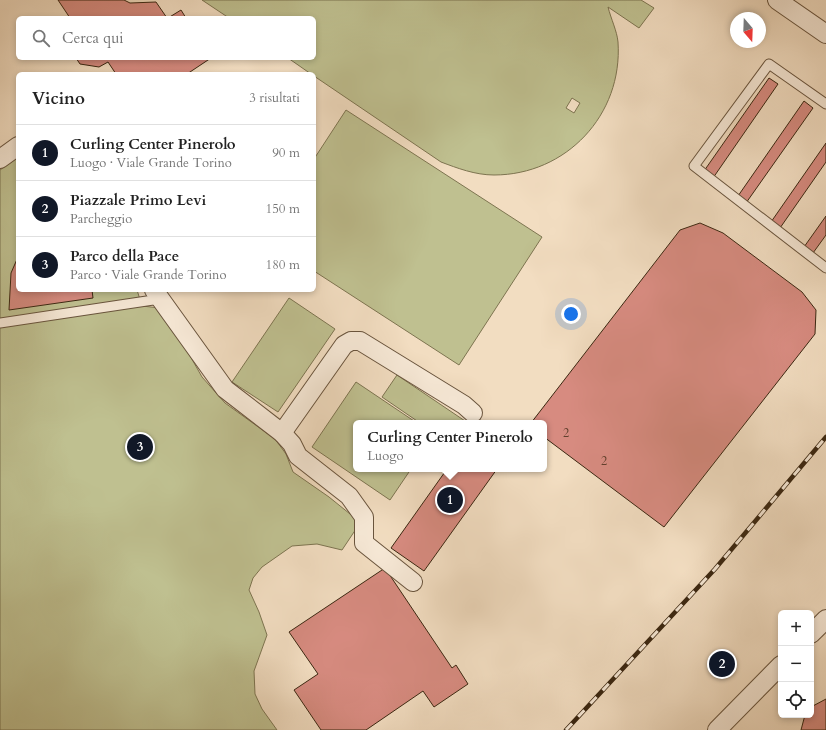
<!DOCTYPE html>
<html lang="it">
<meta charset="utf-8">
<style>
:root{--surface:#fff;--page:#f2f2f2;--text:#222;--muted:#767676;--line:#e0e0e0;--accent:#111827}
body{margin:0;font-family:Cardo,serif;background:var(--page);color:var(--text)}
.controls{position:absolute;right:12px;bottom:12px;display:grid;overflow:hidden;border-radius:6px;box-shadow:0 2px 6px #0003}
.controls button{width:36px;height:36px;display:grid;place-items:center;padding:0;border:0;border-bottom:1px solid var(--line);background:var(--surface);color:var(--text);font:20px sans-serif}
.compass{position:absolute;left:730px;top:12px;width:36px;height:36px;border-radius:50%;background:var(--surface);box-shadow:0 2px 6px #0003;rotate:161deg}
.you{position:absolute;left:571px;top:314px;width:14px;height:14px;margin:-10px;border:3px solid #fff;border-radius:50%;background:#1a73e8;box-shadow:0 0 0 6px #1a73e833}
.badge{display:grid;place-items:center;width:26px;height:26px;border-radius:50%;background:var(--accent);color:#fff;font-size:13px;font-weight:700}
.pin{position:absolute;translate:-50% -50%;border:2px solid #fff;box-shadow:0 1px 4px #0006}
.popup{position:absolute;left:353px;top:420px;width:194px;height:52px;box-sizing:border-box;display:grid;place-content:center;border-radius:6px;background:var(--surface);filter:drop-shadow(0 1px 3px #0005);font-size:13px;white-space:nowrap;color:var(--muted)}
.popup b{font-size:15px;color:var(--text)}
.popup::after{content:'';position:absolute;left:50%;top:100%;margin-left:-8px;border:8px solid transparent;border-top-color:var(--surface)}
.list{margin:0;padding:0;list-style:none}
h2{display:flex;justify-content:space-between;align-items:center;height:52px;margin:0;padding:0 16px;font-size:17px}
h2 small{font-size:13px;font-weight:400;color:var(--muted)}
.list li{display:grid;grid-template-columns:26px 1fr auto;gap:12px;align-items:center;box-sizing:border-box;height:56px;padding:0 16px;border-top:1px solid var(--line)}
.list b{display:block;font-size:15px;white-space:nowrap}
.list p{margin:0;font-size:13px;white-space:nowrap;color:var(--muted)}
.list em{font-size:13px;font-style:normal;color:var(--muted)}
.icon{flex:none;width:22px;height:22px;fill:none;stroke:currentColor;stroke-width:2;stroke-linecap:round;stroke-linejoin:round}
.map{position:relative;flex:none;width:826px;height:730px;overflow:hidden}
.search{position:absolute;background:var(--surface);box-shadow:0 2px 6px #0003;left:16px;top:16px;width:300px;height:44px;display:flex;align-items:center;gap:10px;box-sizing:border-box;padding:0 14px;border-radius:6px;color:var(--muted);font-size:15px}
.panel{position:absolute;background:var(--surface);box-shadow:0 2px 6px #0003;left:16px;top:72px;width:300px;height:220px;border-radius:6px}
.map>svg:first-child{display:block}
.green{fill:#bfc090;stroke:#7d7450;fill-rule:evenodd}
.building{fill:#d78b80;stroke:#3b2711}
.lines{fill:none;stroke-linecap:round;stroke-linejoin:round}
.lane-casing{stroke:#69543d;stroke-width:11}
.street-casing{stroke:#69543d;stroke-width:20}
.lane{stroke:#f7e9d7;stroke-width:9}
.street{stroke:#f7e9d7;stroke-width:18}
.rail-casing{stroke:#3b2711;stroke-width:4.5}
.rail{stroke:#f7e9d7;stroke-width:3;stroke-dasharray:9;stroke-linecap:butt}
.labels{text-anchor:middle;stroke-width:3;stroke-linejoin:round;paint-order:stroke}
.number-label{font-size:12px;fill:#62402d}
</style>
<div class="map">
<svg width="826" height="730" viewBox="0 0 826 730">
<rect width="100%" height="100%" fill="#f2ddc1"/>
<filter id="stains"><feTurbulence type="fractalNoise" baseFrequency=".005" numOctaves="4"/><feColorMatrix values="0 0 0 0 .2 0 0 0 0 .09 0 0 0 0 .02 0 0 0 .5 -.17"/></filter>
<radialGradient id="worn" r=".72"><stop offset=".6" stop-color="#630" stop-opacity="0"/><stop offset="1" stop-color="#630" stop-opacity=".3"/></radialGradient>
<g class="green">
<path d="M202 0H641L654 8 639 28 608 7C611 19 617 31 618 42 623 115 566 175 494 175 475 175 457 168 441 162L314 76V74H311L288 58H314V18H229ZM572 98 580 103 574 113 566 108Z"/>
<path d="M346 110 542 237 459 365 314 271V159Z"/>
<path d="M18 157V290H137L142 306 160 308 189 354 202 377 225 403 275 439 286 454 293 472 329 497 355 518 356 529 342 550 317 544 292 546 262 567 253 578 249 590 259 612 267 635 254 671 255 694 262 709 277 730H0V170Z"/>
<path d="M289 298 335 329 278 412 232 382Z"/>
<path d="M397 375 468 423H420L382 397Z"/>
<path d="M356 382 417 423H356V469H411L390 500 312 447Z"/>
</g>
<g class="building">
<path d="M58 0H124L130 3 156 2 167 18H70Z"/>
<path d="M181 10 186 18H168Z"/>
<path d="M76 58H211L187 74H116L108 62 99 67 80 64Z"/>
<path d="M769 78 778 84 713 178 704 171Z"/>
<path d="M804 101 813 108 746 203 738 196Z"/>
<path d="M826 143V162L780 228 771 222Z"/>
<path d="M826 216V235L813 253 804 247Z"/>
<path d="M700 223 723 233 802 292 816 310 815 334 664 527 544 437V423H531L680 230Z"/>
<path d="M18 257V290H92L93 298 9 310 11 273Z"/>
<path d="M447 469H497L424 571 391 548Z"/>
<path d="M385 568 452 668 456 665 468 684 434 707 423 691 366 730H321L294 690 318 674 289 632Z"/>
<path d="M826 699V730H801L805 715H811V707Z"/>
</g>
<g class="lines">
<g class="lane-casing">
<g id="lane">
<path d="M826 104 769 64 694 166 826 268"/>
<path d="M0 323 160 299"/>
</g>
</g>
<g class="street-casing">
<g id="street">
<path d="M777 0 826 34"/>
<path d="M0 159 18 146"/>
<path d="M154 290 225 389 282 433 292 444 298 456 349 496 364 517V543L413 582"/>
<path d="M282 433 344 345 351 341H360L464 405 473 413"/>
<path d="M811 634 826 619"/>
<path d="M717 730 781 665"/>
</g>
</g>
<use href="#lane" class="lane"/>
<use href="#street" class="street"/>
<g class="rail-casing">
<path id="rail" d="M566 730 715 569 826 437"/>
</g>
<use href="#rail" class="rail"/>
</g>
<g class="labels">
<g class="number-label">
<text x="566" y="437">2</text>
<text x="604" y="465">2</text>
</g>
</g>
<rect width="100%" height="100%" filter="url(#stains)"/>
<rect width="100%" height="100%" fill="url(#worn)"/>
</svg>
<div class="controls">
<button>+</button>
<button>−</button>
<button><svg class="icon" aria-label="locate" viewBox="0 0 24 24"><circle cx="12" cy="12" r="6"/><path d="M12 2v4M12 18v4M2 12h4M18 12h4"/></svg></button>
</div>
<svg class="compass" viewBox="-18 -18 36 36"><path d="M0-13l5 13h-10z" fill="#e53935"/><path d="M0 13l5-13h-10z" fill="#767676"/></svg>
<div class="you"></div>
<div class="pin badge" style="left:450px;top:500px">1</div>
<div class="popup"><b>Curling Center Pinerolo</b>Luogo</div>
<div class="pin badge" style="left:722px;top:664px">2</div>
<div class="pin badge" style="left:140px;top:447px">3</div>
<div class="search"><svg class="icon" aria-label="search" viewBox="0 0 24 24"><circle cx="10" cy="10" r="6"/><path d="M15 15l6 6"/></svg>Cerca qui</div>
<section class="panel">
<h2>Vicino<small>3 risultati</small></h2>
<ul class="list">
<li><span class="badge">1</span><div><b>Curling Center Pinerolo</b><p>Luogo · Viale Grande Torino</p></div><em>90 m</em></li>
<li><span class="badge">2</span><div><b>Piazzale Primo Levi</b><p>Parcheggio</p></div><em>150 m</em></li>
<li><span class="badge">3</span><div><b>Parco della Pace</b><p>Parco · Viale Grande Torino</p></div><em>180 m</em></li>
</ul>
</section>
</div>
